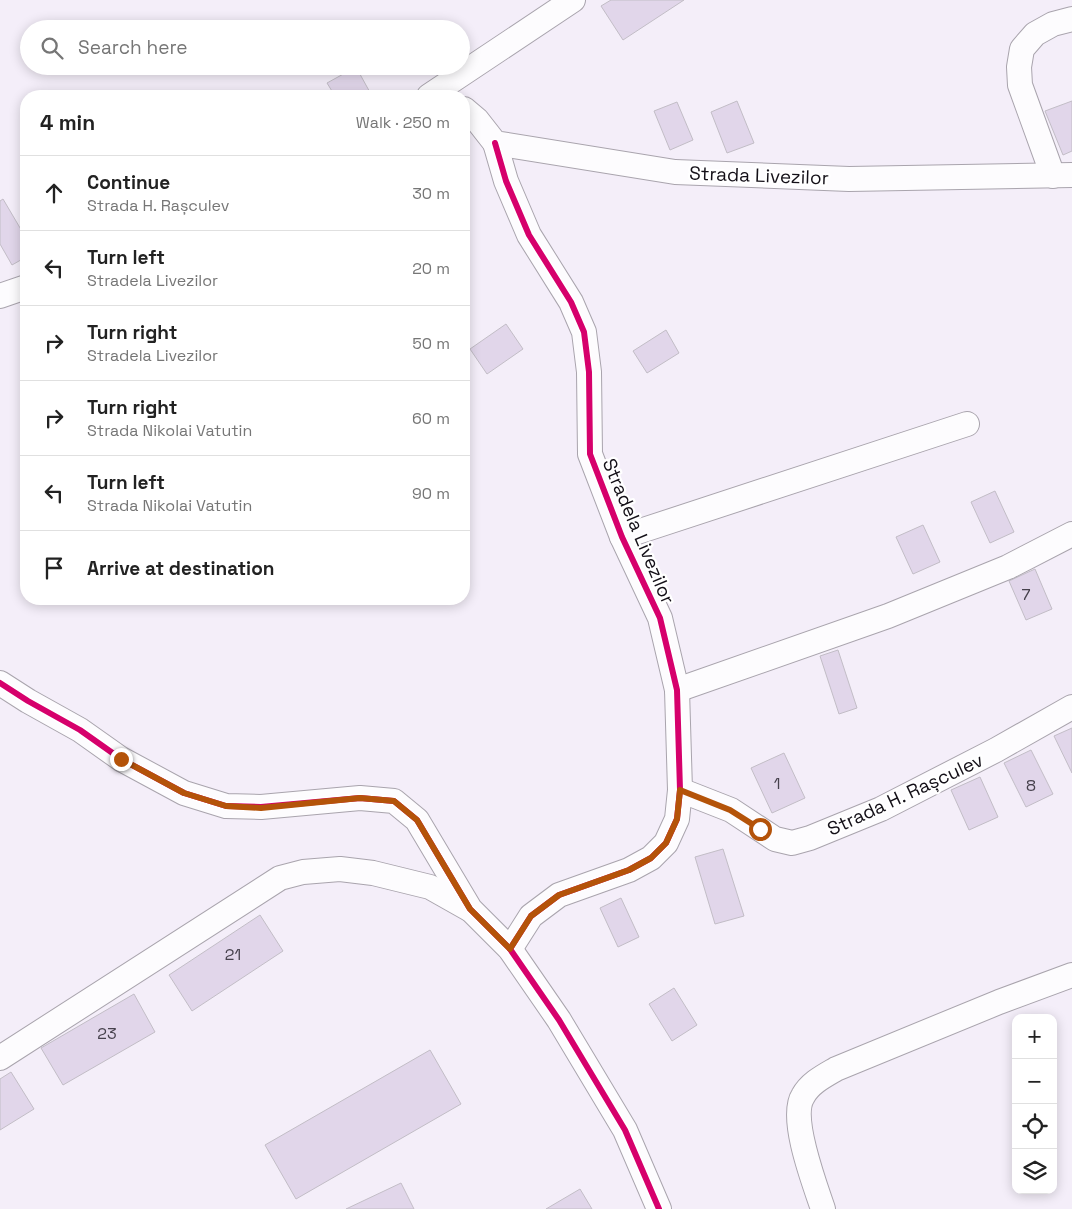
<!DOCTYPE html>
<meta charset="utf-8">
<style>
:root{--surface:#fff;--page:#f6f6f6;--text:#222;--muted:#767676;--line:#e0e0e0}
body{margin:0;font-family:"Space Grotesk",sans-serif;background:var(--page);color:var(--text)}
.controls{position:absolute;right:15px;bottom:15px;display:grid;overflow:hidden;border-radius:10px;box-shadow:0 2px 12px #0003}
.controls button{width:45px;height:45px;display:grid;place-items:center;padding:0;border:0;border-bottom:1px solid var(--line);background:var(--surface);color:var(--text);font:25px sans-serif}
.stop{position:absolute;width:15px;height:15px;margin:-11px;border:4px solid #b45309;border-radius:50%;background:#fff}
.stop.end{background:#b45309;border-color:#fff;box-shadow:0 1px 5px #0008}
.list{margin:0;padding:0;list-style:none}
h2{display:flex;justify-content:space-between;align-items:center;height:65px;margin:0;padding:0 20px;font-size:21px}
h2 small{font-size:16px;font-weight:400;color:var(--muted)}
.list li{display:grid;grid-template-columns:32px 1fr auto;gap:15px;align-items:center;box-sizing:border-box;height:75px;padding:0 20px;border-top:1px solid var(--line)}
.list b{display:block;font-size:19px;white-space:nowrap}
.list p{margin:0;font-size:16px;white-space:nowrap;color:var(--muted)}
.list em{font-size:16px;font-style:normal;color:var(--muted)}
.icon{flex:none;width:28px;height:28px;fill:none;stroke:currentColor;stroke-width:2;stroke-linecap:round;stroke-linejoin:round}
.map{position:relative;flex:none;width:1072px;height:1209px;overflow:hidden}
.search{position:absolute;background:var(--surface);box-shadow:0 2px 12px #0003;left:20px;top:20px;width:450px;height:55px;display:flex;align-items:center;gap:12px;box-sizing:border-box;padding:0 18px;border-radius:28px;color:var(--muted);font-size:19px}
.panel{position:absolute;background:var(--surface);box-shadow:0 2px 12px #0003;left:20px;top:90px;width:450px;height:515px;border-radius:20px}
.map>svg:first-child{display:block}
.building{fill:#e1d6ea;stroke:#c2bdc6}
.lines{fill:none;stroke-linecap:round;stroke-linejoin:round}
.minor-casing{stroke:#a9a4ad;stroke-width:26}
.minor{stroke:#fdfcfe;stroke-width:24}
.cycleway-casing{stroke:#fff;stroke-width:9}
.cycleway{stroke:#d6006c;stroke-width:6}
.route{stroke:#b45309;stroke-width:6}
.labels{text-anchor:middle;stroke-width:4.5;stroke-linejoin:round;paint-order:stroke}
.number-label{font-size:16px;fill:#46414c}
.street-label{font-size:19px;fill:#130f17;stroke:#fff}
</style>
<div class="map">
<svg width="1072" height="1209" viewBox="0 0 1072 1209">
<rect width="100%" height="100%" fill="#f4eef9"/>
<g class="building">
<path d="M611 0H684L623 40 601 6Z"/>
<path d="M356 67 372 96H335L327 83Z"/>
<path d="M737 101 754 143 727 153 711 112Z"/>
<path d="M1072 101V151L1063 155 1045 111Z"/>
<path d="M677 102 693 140 670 150 654 111Z"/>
<path d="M3 199 26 238V257L12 265 0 244V201Z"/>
<path d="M506 324 523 349 487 374 470 349Z"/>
<path d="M666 330 679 353 647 373 633 351Z"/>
<path d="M995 491 1014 532 990 543 971 502Z"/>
<path d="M923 525 940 562 913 574 896 537Z"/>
<path d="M1035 569 1052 609 1026 620 1009 581Z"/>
<path d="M838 650 857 708 839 714 820 656Z"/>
<path d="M1072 728V773L1054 736Z"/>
<path d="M1031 750 1053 794 1026 807 1004 763Z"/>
<path d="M784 753 805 798 772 813 751 768Z"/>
<path d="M980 777 998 817 969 830 951 790Z"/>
<path d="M723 849 744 916 715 924 695 857Z"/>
<path d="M621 898 639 937 618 947 600 908Z"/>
<path d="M260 915 283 951 192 1011 169 975Z"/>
<path d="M674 988 697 1025 672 1041 649 1004Z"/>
<path d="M134 994 155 1032 63 1085 41 1048Z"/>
<path d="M430 1050 461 1104 296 1199 265 1145Z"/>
<path d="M11 1072 34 1109 0 1130V1079Z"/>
<path d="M401 1183 414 1209H346Z"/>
<path d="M580 1189 592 1209H546Z"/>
</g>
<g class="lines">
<g class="minor-casing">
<g id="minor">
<path d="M429 96 573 0"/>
<path d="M464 109 477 120 495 143 675 172 849 179 1072 175"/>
<path d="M495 143 506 181 529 235 571 302 584 332 589 372 590 454 622 537 660 618 677 690 680 790 677 819 666 843 651 858 629 870 559 895 531 916 510 949"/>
<path d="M1053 176 1020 85 1019 67 1022 49 1035 34 1053 24 1072 19"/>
<path d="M0 296 26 287"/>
<path d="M622 537 967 424"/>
<path d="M0 683 28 701 80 730 121 759 184 793 226 806 261 807 360 798 394 801 417 820 470 909 510 949 559 1020 625 1130 659 1209"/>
<path d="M677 690 888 616 1008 567 1072 534"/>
<path d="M680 790 731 810 775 839 792 843 810 838 881 809 996 750 1072 707"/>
<path d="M0 1058 280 878 303 872 340 869 373 873 430 887 469 909"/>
<path d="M823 1209C815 1185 789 1118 803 1096 810 1083 824 1076 836 1069L999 1002 1072 975"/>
</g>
</g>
<use href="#minor" class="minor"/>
<g class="cycleway-casing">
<g id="cycleway">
<path d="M495 143 506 181 529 235 571 302 584 332 589 372 590 454 622 537 660 618 677 690 680 790 677 819 666 843 651 858 629 870 559 895 531 916 510 949"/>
<path d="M0 683 28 701 80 730 121 759 184 793 226 806 261 807 360 798 394 801 417 820 470 909 510 949 559 1020 625 1130 659 1209"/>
</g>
</g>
<use href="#cycleway" class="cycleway"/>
</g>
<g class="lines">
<path class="route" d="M121 759 184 793 226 806 261 808 360 798 394 801 417 820 470 909 510 949 531 916 559 895 629 870 651 858 666 843 677 819 680 790 730 810 760 829"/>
</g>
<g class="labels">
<g class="number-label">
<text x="1026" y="600">7</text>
<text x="777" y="789">1</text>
<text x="1031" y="791">8</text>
<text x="233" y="960">21</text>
<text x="107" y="1039">23</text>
</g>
<g class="street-label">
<text transform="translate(759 175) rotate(2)" y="7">Strada Livezilor</text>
<text transform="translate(639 531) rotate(67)" y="7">Stradela Livezilor</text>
<text transform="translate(905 794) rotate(-25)" y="7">Strada H. Rașculev</text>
</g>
</g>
</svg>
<div class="controls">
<button>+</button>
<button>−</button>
<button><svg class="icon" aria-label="locate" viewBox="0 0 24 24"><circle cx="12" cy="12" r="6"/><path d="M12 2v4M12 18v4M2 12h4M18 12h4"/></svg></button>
<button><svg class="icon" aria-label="layers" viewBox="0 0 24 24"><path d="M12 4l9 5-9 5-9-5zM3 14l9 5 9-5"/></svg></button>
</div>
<div class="stop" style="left:760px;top:829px"></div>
<div class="stop end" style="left:121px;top:759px"></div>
<div class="search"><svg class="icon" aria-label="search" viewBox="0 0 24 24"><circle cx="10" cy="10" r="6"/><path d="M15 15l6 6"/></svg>Search here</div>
<section class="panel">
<h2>4 min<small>Walk · 250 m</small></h2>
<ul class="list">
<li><svg class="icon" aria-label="ahead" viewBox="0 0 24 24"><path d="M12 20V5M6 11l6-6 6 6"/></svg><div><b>Continue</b><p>Strada H. Rașculev</p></div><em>30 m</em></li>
<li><svg class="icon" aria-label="left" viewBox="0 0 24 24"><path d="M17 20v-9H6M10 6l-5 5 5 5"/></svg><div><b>Turn left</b><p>Stradela Livezilor</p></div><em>20 m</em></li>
<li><svg class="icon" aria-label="right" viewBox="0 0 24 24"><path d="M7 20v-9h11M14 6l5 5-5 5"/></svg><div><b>Turn right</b><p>Stradela Livezilor</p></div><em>50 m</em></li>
<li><svg class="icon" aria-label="right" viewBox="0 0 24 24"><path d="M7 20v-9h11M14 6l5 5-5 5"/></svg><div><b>Turn right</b><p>Strada Nikolai Vatutin</p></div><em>60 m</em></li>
<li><svg class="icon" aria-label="left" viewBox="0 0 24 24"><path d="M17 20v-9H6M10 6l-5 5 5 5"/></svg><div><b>Turn left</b><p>Strada Nikolai Vatutin</p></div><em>90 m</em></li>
<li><svg class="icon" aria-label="arrive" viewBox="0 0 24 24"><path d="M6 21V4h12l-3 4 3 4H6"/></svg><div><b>Arrive at destination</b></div></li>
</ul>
</section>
</div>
